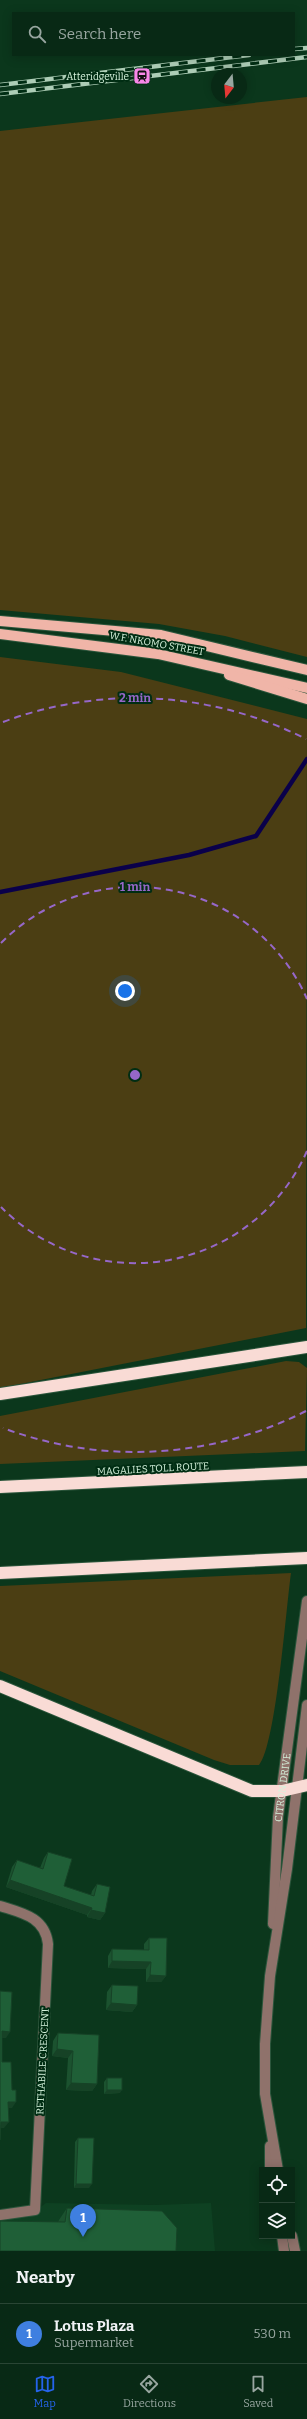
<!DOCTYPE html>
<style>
:root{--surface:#082915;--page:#163522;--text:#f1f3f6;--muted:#98a6a0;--line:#294534;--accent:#2563eb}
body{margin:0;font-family:Bitter,serif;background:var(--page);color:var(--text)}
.controls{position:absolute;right:12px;bottom:12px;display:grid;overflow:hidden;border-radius:0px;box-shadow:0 2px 10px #0003}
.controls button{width:36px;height:36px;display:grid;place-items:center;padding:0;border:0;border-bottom:1px solid var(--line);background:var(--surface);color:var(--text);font:20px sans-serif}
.compass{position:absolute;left:211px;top:68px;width:36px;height:36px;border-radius:50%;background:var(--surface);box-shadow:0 2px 10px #0003;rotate:196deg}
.you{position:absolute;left:125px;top:991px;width:14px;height:14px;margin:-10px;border:3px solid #fff;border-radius:50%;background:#1a73e8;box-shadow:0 0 0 6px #1a73e833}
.badge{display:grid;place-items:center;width:26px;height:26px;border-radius:50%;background:var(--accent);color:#fff;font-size:13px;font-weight:700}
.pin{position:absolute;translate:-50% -33px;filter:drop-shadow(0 1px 2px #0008)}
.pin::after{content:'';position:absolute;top:21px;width:14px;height:12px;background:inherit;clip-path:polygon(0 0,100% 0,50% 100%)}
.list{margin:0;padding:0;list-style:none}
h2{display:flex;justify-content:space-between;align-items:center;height:52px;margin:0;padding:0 16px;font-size:17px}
h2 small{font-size:13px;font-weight:400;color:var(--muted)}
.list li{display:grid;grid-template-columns:26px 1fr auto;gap:12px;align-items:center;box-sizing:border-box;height:60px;padding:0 16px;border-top:1px solid var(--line)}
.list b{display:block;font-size:15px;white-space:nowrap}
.list p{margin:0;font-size:13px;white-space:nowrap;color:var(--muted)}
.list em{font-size:13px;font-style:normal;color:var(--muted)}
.icon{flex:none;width:22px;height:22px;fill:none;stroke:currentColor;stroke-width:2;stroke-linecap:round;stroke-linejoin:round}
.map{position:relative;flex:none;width:307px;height:2251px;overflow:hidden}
.search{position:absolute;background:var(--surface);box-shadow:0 2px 10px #0003;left:12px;right:12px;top:12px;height:44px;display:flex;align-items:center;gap:10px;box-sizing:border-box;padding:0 14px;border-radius:0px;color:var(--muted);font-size:15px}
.sheet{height:112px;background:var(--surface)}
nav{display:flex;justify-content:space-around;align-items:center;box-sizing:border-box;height:56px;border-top:1px solid var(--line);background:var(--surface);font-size:11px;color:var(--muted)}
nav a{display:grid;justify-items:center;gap:2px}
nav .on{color:var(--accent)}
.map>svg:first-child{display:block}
.built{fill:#0e4122}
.green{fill:#4b3e13}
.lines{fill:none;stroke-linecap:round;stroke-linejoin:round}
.stream{stroke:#0a004a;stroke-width:4.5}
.minor-casing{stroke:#2b553b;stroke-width:12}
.major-casing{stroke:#2b553b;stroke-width:12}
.highway-casing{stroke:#2b553b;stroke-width:14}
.minor{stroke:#8f726b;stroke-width:10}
.major{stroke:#f0b5a8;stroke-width:10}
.highway{stroke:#f9dbd5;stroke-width:12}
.rail-casing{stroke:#adcdb6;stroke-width:4.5}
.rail{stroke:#002d13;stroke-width:3;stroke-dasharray:9;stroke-linecap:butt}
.wall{fill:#1b522f}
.shaded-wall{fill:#164226}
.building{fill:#1f5f37;stroke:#164226}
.ring{fill:none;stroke:#9667c8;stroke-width:2;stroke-dasharray:7 5}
.labels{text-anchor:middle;stroke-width:4;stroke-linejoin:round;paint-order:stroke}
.poi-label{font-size:10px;fill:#d5f2dc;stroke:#002d13;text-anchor:end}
.street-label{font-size:10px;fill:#d5f2dc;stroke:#002d13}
.centre{fill:#9667c8;stroke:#002d13;stroke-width:2}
.ring-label{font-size:12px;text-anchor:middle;font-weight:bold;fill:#9667c8;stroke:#002d13;stroke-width:4;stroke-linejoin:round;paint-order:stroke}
</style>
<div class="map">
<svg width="307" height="2251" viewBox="0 0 307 2251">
<rect width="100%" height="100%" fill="#0b371c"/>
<path class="built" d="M46 2203 155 2205 211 2203 215 2251H0V2218H26Z"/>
<g class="green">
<path d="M307 97V657L225 636 159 624 0 610V131Z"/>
<path d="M0 657 121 672 307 719 306 1328 0 1388Z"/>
<path d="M286 1361 299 1362 307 1368 305 1451 0 1464V1416Z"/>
<path d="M291 1573C286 1608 276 1745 259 1765H230L214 1760 0 1671V1586Z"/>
</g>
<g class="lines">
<path class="stream" d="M0 892 189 855 256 836 307 759"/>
<g class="minor-casing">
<g id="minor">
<path d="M0 1906C22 1913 45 1917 48 1944L35 2210 0 2215"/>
<path id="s1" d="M273 1924 278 1817 307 1601"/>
<path d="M270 2146V2170"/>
<path d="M278 2170 265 2094V2044L270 1976 287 1869 307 1705"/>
<path d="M282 2236 284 2251"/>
<path d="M292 2236 295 2251"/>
</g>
</g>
<g class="major-casing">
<g id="major">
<path d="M0 621 161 635 307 670"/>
<path d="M0 634 158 654 307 688"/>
<path d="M229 675 307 699"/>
</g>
</g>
<g class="highway-casing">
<g id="highway">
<path d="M0 1394 307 1347"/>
<path d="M0 1487 307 1472"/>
<path d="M0 1573 307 1558"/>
<path d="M0 1686 252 1791H282L307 1785"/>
</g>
</g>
<use href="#minor" class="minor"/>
<use href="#major" class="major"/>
<use href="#highway" class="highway"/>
<g class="rail-casing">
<g id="rail">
<path d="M294 49 307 48"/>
<path d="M0 85 249 55"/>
<path d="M0 94 307 57"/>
</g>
</g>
<use href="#rail" class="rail"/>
</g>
<g class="wall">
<path d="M48 1852 64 1886 91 1895 92 1891 97 1884 105 1913 100 1920 87 1917V1915L6 1887 12 1867 17 1860 40 1868 44 1858Z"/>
<path d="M149 1938 166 1976 161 1982H146V1969L108 1968V1956L112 1949 144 1950V1944Z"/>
<path d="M112 1985 137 2005 132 2012 106 2010 107 1992Z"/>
<path d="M58 2033 99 2035 97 2084 92 2091 66 2090 68 2058 52 2056 53 2041Z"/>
<path d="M107 2078 120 2093 104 2094V2082Z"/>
<path d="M78 2138 89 2188H74L75 2142Z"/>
<path d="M67 2208 176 2251 58 2222 59 2220Z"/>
</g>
<g class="shaded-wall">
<path d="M10 1880 92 1908 87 1915 6 1887Z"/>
<path d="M91 1910 105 1913 100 1920 87 1917Z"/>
<path d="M112 1961 151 1962 146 1969 108 1968Z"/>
<path d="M150 1975 166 1976 161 1982H146Z"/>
<path d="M111 2003 137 2005 132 2012 106 2010Z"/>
<path d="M2 2031 10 2032 6 2038H0Z"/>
<path d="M57 2049 73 2051 68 2058 52 2056Z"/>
<path d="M71 2083 97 2084 92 2091 66 2090Z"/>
<path d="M107 2090H122L120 2093 104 2094Z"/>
<path d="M8 2102H16L12 2108H4Z"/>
<path d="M1 2122H9L4 2128H0Z"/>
<path d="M76 2184H92L89 2188H74Z"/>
</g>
<g class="building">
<path d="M48 1852 72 1859 64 1886 94 1896 97 1884 110 1887 105 1913 91 1910 92 1908 10 1880 17 1860 43 1869Z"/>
<path d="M149 1938H167L166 1976 150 1975 151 1962 112 1961V1949L149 1950Z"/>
<path d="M112 1985 138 1986 137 2005 111 2003Z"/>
<path d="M0 1991 12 1992 10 2032 2 2031V2062H11L12 2090H16V2102H8L9 2122H1L0 2140Z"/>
<path d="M58 2033 99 2035 97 2084 71 2083 73 2051 57 2049Z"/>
<rect x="107" y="2078" width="15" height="12"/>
<path d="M78 2138H94L92 2184H76Z"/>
<path d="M67 2208 162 2211 177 2228 176 2251H0V2221L65 2222Z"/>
</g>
<g class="ring">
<path d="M307 1151A188 188 0 0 1 1 1207M1 943A188 188 0 0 1 307 999"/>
<path d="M306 1411A377 377 0 0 1 3 1428M3 722A377 377 0 0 1 306 739"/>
</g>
<defs>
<g id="station-square" transform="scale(0.9)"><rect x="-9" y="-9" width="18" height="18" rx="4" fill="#f987e9" stroke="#002d13"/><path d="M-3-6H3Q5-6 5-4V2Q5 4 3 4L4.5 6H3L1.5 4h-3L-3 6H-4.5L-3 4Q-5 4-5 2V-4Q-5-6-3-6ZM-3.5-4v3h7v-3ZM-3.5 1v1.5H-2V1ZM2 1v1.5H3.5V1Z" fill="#111"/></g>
</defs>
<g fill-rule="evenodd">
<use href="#station-square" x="142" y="76"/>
</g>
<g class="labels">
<g class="poi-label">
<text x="129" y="80">Atteridgeville</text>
</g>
<g class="street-label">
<text transform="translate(157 643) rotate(10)" y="4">W.F. NKOMO STREET</text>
<text transform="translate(153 1468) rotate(-3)" y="4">MAGALIES TOLL ROUTE</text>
<text dy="4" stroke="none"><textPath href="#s1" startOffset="137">CITRON DRIVE</textPath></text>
<text transform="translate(42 2061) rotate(-87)" y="4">RETHABILE CRESCENT</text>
</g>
</g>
<circle cx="135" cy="1075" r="6" class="centre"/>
<g class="ring-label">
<text x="135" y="702">2 min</text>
<text x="135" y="891">1 min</text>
</g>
</svg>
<div class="controls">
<button><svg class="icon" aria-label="locate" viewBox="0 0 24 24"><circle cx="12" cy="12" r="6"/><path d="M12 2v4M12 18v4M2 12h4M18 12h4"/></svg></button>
<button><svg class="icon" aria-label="layers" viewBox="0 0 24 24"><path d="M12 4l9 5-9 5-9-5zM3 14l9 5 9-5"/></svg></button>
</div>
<svg class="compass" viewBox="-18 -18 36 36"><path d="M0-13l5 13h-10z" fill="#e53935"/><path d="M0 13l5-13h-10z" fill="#98a6a0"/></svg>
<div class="you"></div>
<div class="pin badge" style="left:83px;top:2237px;background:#3f7fe0">1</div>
<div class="search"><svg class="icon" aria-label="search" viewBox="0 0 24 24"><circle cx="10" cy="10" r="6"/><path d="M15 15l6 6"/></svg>Search here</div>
</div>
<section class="sheet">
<h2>Nearby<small></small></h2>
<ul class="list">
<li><span class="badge" style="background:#3f7fe0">1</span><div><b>Lotus Plaza</b><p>Supermarket</p></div><em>530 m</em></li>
</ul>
</section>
<nav>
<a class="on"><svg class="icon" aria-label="map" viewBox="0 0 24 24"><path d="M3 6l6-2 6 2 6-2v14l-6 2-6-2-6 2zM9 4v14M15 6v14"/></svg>Map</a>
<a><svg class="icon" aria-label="directions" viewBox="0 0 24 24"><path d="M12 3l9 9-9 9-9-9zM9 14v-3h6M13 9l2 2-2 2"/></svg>Directions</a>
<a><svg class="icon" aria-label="saved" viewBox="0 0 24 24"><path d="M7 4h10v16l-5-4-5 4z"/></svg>Saved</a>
</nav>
